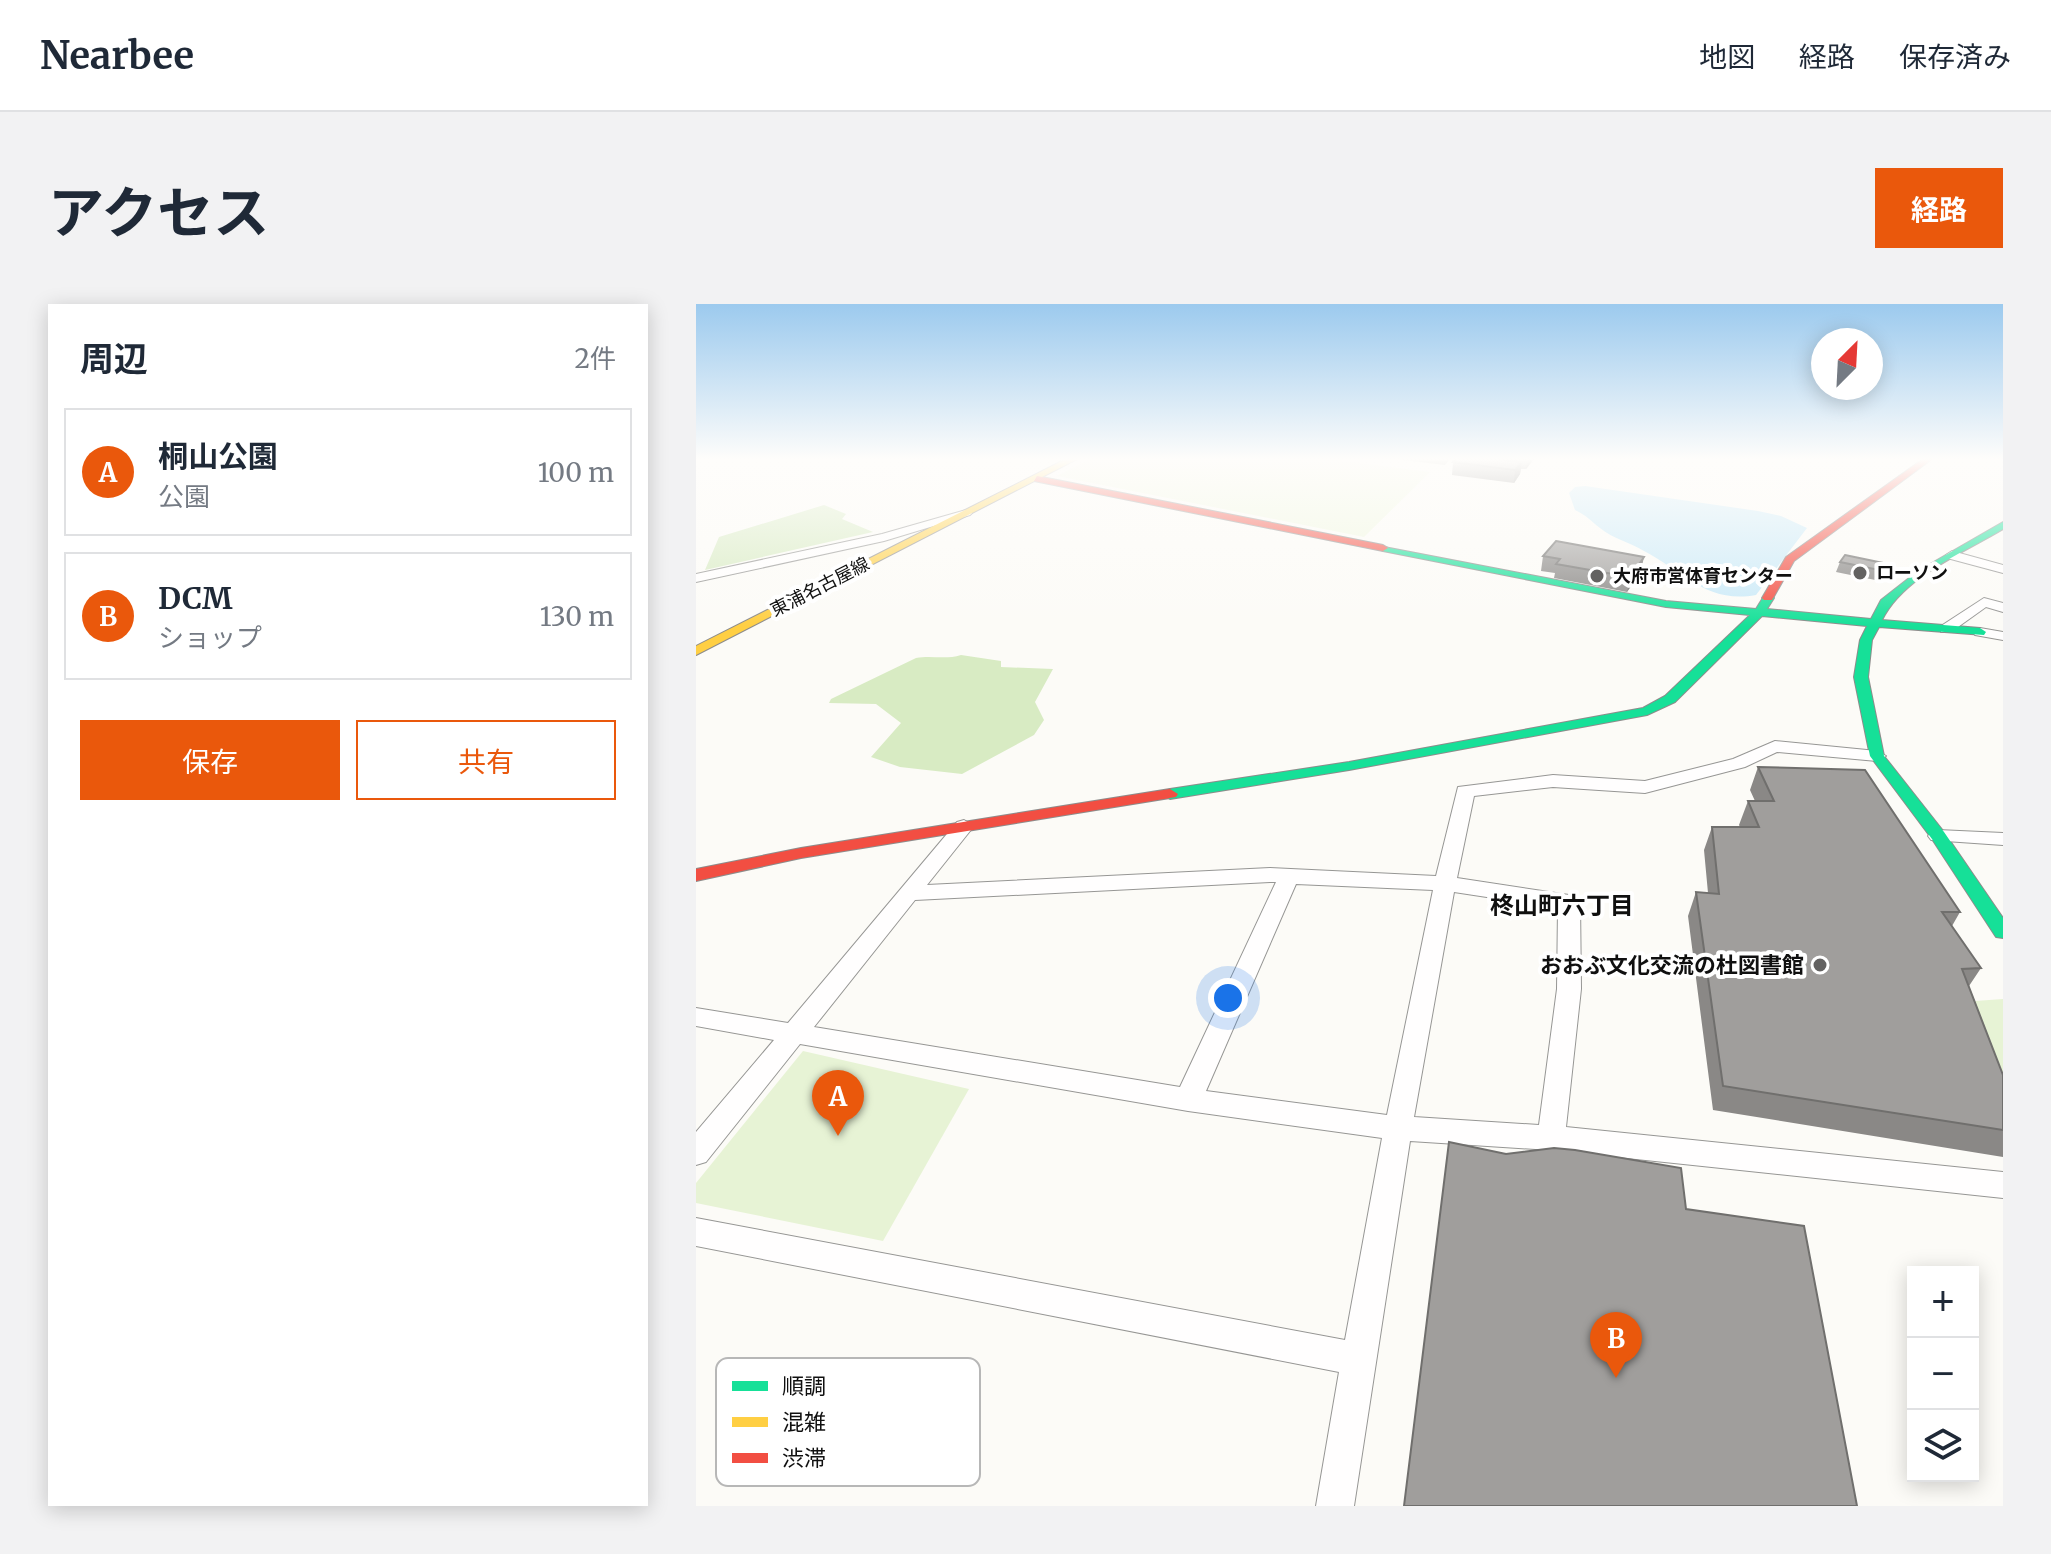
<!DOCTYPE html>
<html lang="ja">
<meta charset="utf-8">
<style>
:root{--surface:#fff;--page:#f2f2f3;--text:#1f2937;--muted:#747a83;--line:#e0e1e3;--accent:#ea580c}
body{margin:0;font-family:Merriweather,"Noto Sans JP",serif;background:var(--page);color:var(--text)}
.controls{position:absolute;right:24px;bottom:24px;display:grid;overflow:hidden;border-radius:0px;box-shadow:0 4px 20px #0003}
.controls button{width:72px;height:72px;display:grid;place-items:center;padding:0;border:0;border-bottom:2px solid var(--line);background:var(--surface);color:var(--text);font:40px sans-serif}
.compass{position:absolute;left:1115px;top:24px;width:72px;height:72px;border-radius:50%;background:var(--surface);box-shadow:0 4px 20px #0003;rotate:24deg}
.you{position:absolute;left:532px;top:694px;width:28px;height:28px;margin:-20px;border:6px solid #fff;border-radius:50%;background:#1a73e8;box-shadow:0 0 0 12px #1a73e833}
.badge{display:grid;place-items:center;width:52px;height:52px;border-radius:50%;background:var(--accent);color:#fff;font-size:26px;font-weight:700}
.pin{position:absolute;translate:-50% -66px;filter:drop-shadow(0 2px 4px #0008)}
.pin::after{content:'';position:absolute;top:42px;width:28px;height:24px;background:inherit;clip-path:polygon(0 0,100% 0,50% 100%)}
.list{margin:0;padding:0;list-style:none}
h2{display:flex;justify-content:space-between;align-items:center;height:104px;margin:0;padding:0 32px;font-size:34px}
h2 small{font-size:26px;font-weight:400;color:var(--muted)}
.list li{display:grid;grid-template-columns:52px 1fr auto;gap:24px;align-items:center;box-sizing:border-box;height:128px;margin:0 16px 16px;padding:0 16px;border:2px solid var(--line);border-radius:0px}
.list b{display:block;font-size:30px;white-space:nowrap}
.list p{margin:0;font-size:26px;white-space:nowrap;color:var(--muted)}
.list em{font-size:26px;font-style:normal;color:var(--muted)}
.actions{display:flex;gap:16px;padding:24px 32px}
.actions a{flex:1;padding:18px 0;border:2px solid var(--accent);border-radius:0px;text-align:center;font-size:28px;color:var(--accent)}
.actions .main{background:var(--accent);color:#fff}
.icon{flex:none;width:44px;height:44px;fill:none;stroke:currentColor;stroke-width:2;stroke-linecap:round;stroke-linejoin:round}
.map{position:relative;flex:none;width:1307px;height:1202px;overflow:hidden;border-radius:0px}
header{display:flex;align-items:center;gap:48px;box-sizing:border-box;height:112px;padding:0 40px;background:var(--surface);border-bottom:2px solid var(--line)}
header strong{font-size:38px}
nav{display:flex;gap:44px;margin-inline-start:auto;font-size:28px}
.intro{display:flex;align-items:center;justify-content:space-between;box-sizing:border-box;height:192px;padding:0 48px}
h1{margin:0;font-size:56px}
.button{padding:20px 36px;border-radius:0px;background:var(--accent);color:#fff;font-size:28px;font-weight:700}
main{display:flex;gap:48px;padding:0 48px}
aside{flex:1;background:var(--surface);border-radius:0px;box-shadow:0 4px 20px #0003}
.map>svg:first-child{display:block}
.green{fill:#e7f3d5}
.forest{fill:#d8ebc3}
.pitch{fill:#f0f7e0}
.water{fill:#cbeaf8}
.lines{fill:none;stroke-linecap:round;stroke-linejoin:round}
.street-casing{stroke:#969694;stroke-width:2}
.fast-casing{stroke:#8d8c8b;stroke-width:2}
.slow-casing{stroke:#8d8c8b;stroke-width:2}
.jam-casing{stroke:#8d8c8b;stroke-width:2}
.street{fill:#fffefe;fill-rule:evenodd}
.fast{fill:#16e098;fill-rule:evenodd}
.slow{fill:#ffcf43;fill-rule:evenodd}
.jam{fill:#f24e42;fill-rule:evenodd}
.wall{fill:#8a8886}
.shaded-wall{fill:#706f6d}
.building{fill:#a09e9c;stroke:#706f6d;stroke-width:2}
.poi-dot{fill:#636261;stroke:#fff;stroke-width:3}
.labels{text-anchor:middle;stroke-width:8;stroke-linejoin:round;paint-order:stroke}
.far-poi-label{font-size:18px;font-weight:bold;fill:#101010;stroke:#fff;text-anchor:start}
.far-street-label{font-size:18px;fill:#101010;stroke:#fff}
.poi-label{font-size:22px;font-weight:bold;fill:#101010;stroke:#fff;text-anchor:end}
.neighbourhood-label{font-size:24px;font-weight:bold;fill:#101010;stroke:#fff}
.key{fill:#fff;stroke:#b7b7b7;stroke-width:2}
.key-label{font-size:22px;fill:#101010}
</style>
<header>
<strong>Nearbee</strong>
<nav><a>地図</a><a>経路</a><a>保存済み</a></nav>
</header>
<div class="intro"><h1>アクセス</h1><a class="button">経路</a></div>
<main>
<aside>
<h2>周辺<small>2件</small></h2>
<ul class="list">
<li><span class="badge">A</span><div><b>桐山公園</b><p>公園</p></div><em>100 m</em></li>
<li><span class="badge">B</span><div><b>DCM</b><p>ショップ</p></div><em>130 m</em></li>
</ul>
<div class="actions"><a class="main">保存</a><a>共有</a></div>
</aside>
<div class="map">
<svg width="1307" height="1202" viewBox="0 0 1307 1202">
<rect width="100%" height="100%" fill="#fcfbf7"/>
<g class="green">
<path d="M1307 695V815L1265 698Z"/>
<path d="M107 747 273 785 187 937 0 899V879Z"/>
</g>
<g class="forest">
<path d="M128 201 150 210 146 215 177 228 9 266 23 233Z"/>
<path d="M265 351 305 357V363L357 365 339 398 348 416 338 431 266 470 204 463 175 453 205 419 180 400 133 399 135 395 220 354C236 351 249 356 265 351Z"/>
</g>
<path class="pitch" d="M394 155H632L734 168 668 233 361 172Z"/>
<path class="water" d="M889 182 1062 207 1085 212 1111 224 1060 291C1011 300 988 268 948 247 934 238 917 235 904 224 895 217 890 211 879 206L873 189 879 183Z"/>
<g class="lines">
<g class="street-casing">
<g id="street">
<path d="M270 206 276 209 274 211 188 237 0 278V270L186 230Z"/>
<path d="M1256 247 1307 261V269L1251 254 1250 251Z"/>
<path d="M1288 294 1307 299V308L1290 303 1255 328H1245V322Z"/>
<path d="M1284 324 1307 328V336L1279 331 1277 328Z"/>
<path d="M1079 437 1181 447 1190 452 1181 457 1081 448 1049 463 949 489 857 483 778 492 761 574 873 591 881 593 884 598 885 685 870 823 1307 868V894L855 846 714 837 658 1202H620L643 1068 0 942V914L649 1036 686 834 492 807 104 740 10 858 0 861V828L78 736 0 722V704L92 719 261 518 268 516 278 522 231 581 574 564 740 572 762 483 857 471 949 477 1037 455ZM574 578H580L484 783 118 723 219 596ZM600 580 737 586 691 811 510 787ZM758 588 862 604 861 685 843 821 718 813Z"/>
<path d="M1242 526 1307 529V541L1235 536 1232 532 1235 528Z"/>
</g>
</g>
<g class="fast-casing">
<path id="fast" d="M1307 218V225C1267 249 1207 273 1186 316L1284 324 1290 328 1288 331 1183 323 1176 336 1172 373 1188 452 1248 528 1307 614V634L1300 633 1236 535 1174 452 1158 373 1164 336 1171 322 1066 312 979 398 951 411 653 466 474 495 466 490 474 485 653 458 947 404 969 392 1054 311 970 303 687 247 682 244 683 242 970 297 1060 305 1068 292 1072 291 1078 294 1071 305 1175 315 1185 296 1222 267Z"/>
</g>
<g class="slow-casing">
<path id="slow" d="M370 155H381L0 351V342Z"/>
</g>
<g class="jam-casing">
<g id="jam">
<path d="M1227 155H1236L1098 257 1076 296H1068L1066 294 1090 253Z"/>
<path d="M341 172 687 241 692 244 687 247 338 177Z"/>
<path d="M474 485 482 490 480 493 105 554 0 577V565L105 544Z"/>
</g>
</g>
<use href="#street" class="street"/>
<use href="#fast" class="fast"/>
<use href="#slow" class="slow"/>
<use href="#jam" class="jam"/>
</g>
<g class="wall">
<path d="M698 155H754L749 161Z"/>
<path d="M760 155H838L830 165H825L824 170 818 179 756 171 757 158Z"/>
<path d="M847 252 945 267 931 288 858 274 859 269 845 267Z"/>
<path d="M1144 258 1192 260 1184 277 1140 268Z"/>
<path d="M1062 463 1264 608 1256 622 1285 664 1273 682 1307 771V853L1017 806 992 612 1000 588 1012 589 1008 546 1016 523H1044L1043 521 1052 497H1059L1054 486Z"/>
</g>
<g class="shaded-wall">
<path d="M832 155H838L830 165Z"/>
<path d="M826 158 824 170 818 179 819 166Z"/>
<path d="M948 253 945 267 931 288 934 273Z"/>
</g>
<g class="building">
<path d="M760 155H802L826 158 819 166 757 158Z"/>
<path d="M860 237 948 253 934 273 860 260 864 255 847 252Z"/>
<path d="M1149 251 1192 260 1188 267 1144 258Z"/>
<path d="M1062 463 1169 466 1264 608H1246L1285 664 1266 665 1307 771V826L1027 782 1000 588 1023 590 1016 523H1063L1052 497H1078Z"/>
<path d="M753 838 810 850 858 844 879 846 985 864 990 905 1108 922 1161 1202H708Z"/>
</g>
<linearGradient id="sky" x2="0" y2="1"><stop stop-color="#9ccaee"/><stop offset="0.48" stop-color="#fefdfb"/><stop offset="1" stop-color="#fefdfb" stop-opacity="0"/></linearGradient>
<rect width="1307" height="323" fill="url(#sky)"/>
<g class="poi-dot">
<circle cx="1164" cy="269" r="8"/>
<circle cx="901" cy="272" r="8"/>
<circle cx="1124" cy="661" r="8"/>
</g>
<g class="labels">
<g class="far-poi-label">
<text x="1180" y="275">ローソン</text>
<text x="917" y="278">大府市営体育センター</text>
</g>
<g class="far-street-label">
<text transform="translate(124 283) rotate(-27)" y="6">東浦名古屋線</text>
</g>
<g class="poi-label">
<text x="1108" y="669">おおぶ文化交流の杜図書館</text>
</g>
<g class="neighbourhood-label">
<text x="866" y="610">柊山町六丁目</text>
</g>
</g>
<rect x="20" y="1054" width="264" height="128" rx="12" class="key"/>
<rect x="36" y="1077" width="36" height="10" fill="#16e098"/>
<rect x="36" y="1113" width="36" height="10" fill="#ffcf43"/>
<rect x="36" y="1149" width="36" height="10" fill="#f24e42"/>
<g class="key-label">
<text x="86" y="1090">順調</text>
<text x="86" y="1126">混雑</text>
<text x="86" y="1162">渋滞</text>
</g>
</svg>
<div class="controls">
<button>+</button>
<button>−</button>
<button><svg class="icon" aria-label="layers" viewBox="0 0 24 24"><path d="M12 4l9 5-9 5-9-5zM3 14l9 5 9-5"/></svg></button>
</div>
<svg class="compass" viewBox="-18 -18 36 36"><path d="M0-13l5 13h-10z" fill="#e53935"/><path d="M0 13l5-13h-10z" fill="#747a83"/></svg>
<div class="you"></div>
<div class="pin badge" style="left:142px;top:832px">A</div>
<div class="pin badge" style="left:920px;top:1074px">B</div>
</div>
</main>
